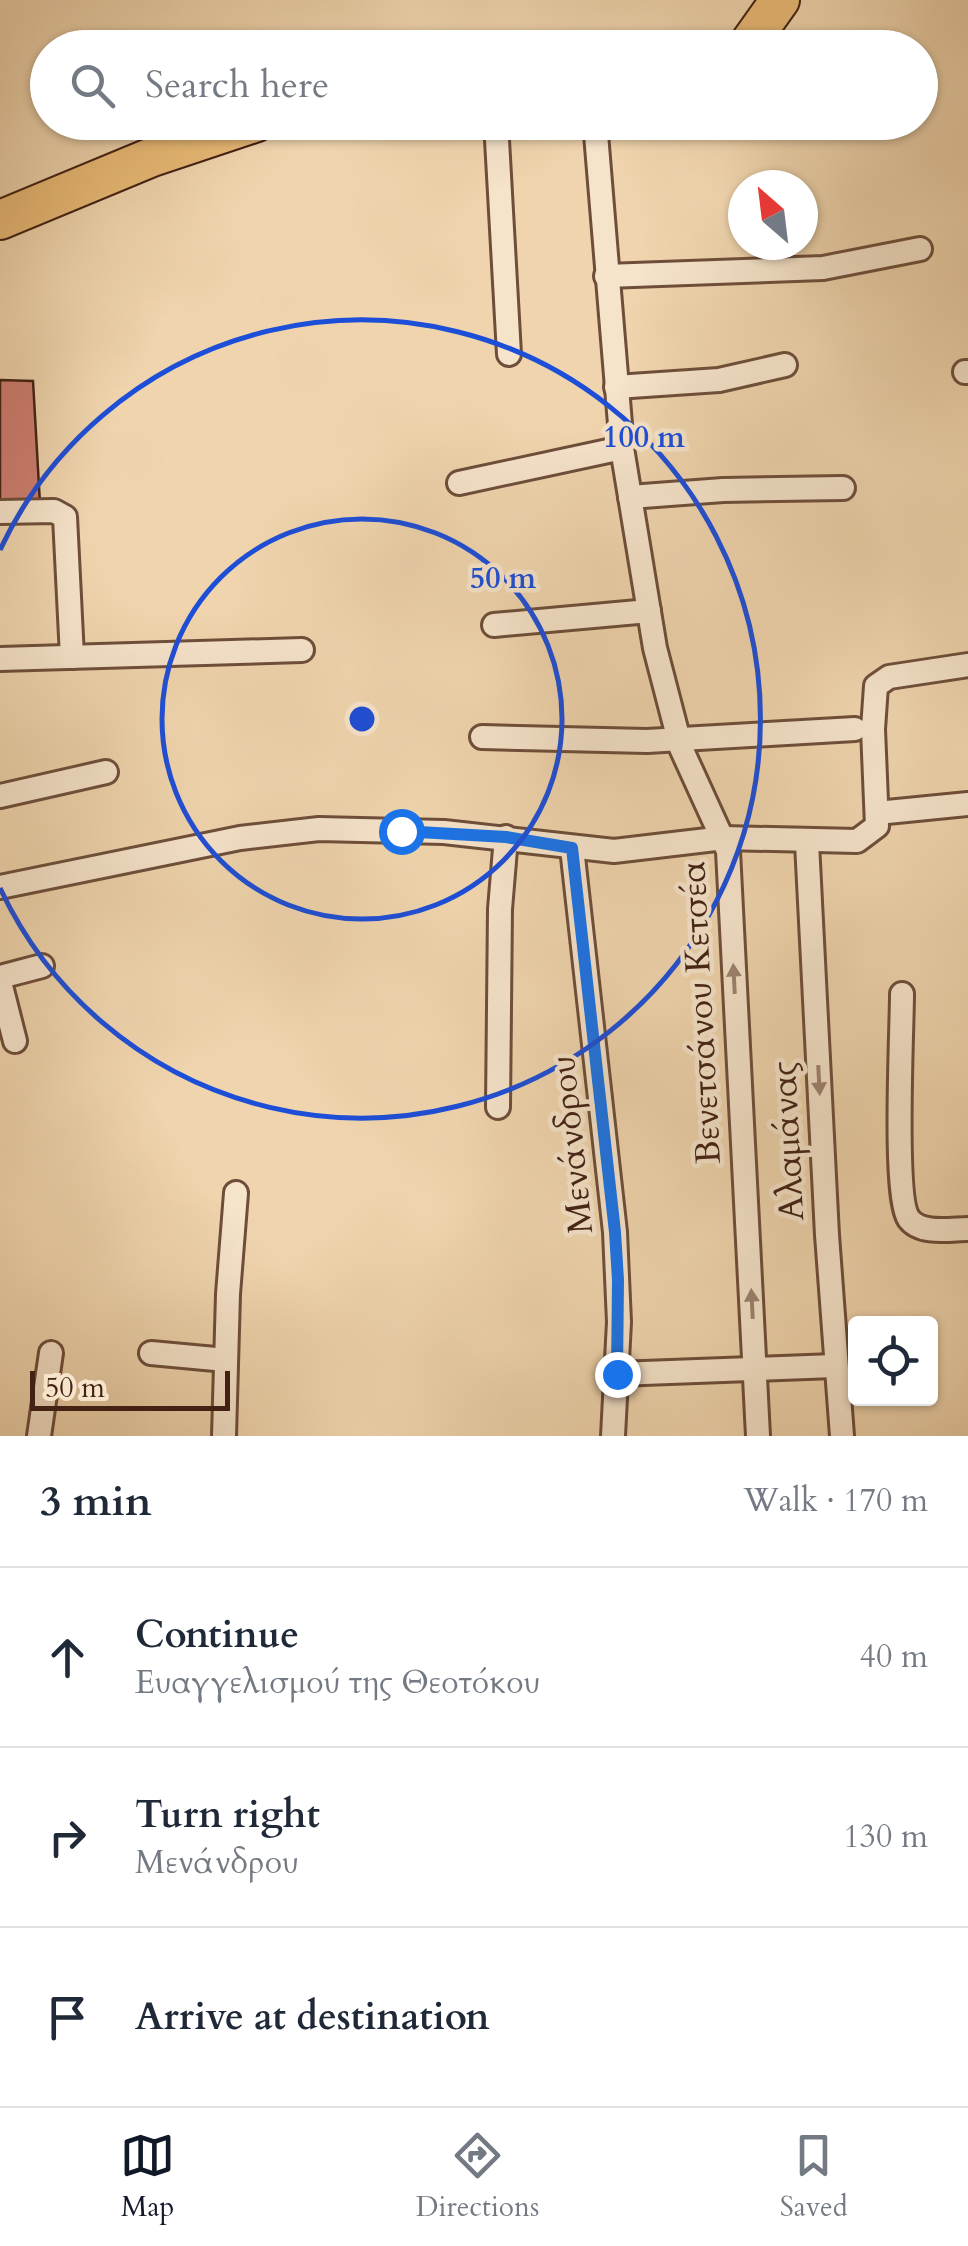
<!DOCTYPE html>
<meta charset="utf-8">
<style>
:root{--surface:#fff;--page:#f6f6f7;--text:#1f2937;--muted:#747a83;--line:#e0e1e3;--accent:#111827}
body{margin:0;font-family:Cardo,serif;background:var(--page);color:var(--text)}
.controls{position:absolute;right:30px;bottom:30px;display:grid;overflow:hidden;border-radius:10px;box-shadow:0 2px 8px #0004}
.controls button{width:90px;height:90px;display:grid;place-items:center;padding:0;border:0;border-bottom:2px solid var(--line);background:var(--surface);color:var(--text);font:50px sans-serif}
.compass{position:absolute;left:728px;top:170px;width:90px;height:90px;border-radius:50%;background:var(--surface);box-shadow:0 2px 8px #0004;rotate:332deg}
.scale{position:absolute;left:30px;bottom:25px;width:200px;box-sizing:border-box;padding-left:10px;border:5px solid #432214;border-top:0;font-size:28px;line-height:35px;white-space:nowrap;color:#432214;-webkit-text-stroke:8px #f5e3ca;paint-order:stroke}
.stop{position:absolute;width:30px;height:30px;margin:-22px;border:8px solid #1a73e8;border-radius:50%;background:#fff}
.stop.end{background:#1a73e8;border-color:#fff;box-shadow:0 2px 10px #0008}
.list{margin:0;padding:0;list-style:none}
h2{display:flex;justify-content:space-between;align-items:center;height:130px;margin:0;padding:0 40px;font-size:42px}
h2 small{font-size:32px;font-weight:400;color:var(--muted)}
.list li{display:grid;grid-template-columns:65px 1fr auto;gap:30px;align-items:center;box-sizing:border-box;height:180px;padding:0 40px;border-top:2px solid var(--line)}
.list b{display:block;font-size:38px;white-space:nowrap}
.list p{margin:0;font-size:32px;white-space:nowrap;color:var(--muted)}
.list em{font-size:32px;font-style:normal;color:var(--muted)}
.icon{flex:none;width:55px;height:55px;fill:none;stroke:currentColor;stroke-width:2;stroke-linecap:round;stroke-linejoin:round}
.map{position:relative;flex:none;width:968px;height:1436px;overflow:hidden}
.search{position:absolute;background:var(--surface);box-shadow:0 2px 8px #0004;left:30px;right:30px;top:30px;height:110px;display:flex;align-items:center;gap:25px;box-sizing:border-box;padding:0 35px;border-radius:55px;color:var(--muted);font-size:38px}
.sheet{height:670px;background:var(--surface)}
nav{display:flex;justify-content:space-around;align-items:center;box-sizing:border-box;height:140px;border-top:2px solid var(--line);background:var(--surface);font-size:28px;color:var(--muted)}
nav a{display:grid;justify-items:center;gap:5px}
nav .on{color:var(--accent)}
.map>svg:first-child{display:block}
.building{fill:#cc7d70;stroke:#432214;stroke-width:2.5}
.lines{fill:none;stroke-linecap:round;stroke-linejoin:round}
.street-casing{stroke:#6e4e3a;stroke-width:28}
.primary-casing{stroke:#432214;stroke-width:42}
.street{stroke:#f5e3ca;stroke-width:22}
.primary{stroke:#e8ba76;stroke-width:38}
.oneway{fill:#9c826f}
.route{stroke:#1a73e8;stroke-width:12}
.ring{fill:none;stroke:#1d4ed8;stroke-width:5}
.labels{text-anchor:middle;stroke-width:9;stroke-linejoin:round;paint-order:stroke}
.street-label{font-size:35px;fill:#432214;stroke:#f5e3ca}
.centre{fill:#1d4ed8;stroke:#f5e3ca;stroke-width:5}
.ring-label{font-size:30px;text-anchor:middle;font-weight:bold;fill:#1d4ed8;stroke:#f5e3ca;stroke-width:9;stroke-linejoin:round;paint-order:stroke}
</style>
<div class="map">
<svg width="968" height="1436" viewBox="0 0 968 1436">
<rect width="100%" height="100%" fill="#efd4ad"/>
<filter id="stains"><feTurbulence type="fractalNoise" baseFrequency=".002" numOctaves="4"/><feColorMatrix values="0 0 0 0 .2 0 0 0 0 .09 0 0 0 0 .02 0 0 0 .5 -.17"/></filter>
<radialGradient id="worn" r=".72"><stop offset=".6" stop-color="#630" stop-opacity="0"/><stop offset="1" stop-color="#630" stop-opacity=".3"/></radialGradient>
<path class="building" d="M0 380 33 381 40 504 0 505Z"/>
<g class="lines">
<g class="street-casing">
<g id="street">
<path d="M496 122 509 354"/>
<path d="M595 122 622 448 655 648 681 748 728 851 758 1436"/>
<path d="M606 276 823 268 920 249"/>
<path d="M965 372H968"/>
<path d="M616 387 719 380 785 365"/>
<path d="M459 483 622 448"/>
<path d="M630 497 723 490 843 488"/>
<path d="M0 512 54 511 65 517 72 657"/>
<path d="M494 625 649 611"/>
<path d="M0 659 302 650"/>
<path d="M482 737 647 741 855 729"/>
<path d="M0 796 106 772"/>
<path d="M877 813 968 804"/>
<path d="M807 843 827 1235 842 1436"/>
<path d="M572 848 615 1232 619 1322 613 1436"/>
<path d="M0 887 240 838 319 829 444 832 614 851 724 838 857 841 877 826 873 729 876 686 889 677 968 665"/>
<path d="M0 977 42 966"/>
<path d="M0 982 15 1041"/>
<path d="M902 994C902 1030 893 1198 909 1219 921 1235 951 1229 968 1229"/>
<path d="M498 1107 500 909 506 837"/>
<path d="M151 1353 226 1360"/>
<path d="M617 1374 834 1366"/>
<path d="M39 1436 51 1353"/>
<path d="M224 1436 228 1294 236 1193"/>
</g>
</g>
<g class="primary-casing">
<g id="primary">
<path d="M746 48 780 0"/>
<path d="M0 220 152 157 257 122"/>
</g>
</g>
<use href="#street" class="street"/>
<use href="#primary" class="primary"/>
</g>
<defs><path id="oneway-solid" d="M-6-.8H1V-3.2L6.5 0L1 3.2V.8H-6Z" transform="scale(2.5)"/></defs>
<g class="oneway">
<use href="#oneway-solid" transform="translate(734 979) rotate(-93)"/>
<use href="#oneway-solid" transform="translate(819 1080) rotate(87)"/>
<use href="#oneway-solid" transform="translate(752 1304) rotate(-93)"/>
</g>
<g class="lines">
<path class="route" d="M401 831 506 837 572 848 615 1232 618 1280 617 1374"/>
</g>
<g class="ring">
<circle cx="362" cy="719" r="200"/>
<path d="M0 550A399 399 0 1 1 0 888"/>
</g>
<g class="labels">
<g class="street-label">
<text transform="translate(700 1013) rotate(-93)" y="12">Βενετσάνου Κετσέα</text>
<text transform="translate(787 1141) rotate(-93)" y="12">Αλαμάνας</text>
<text transform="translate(571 1145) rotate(-96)" y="12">Μενάνδρου</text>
</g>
</g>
<circle cx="362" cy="719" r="15" class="centre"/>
<g class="ring-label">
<text x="644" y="447">100 m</text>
<text x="503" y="588">50 m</text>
</g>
<rect width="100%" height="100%" filter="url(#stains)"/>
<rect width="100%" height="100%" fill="url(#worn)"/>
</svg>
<div class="controls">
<button><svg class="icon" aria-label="locate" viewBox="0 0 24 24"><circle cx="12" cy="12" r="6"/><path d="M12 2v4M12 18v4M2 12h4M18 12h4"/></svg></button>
</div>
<svg class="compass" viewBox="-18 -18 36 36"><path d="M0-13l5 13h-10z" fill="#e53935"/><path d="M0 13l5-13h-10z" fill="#747a83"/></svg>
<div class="scale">50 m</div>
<div class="stop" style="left:401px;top:831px"></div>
<div class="stop end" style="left:617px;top:1374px"></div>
<div class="search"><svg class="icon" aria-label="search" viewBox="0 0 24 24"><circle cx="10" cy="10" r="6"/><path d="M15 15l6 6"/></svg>Search here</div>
</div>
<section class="sheet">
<h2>3 min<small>Walk · 170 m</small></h2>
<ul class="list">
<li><svg class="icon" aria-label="ahead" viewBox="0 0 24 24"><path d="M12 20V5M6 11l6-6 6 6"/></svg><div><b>Continue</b><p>Ευαγγελισμού της Θεοτόκου</p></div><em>40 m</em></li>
<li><svg class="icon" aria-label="right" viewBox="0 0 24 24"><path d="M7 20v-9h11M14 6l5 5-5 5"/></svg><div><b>Turn right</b><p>Μενάνδρου</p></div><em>130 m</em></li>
<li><svg class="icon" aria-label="arrive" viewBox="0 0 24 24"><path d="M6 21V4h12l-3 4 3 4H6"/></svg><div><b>Arrive at destination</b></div></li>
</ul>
</section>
<nav>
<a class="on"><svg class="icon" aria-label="map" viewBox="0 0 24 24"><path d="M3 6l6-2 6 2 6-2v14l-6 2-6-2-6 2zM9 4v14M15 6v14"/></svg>Map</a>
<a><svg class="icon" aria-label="directions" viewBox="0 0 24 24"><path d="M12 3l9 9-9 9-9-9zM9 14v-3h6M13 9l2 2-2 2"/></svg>Directions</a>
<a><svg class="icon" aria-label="saved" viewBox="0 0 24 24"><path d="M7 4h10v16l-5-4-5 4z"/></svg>Saved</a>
</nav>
